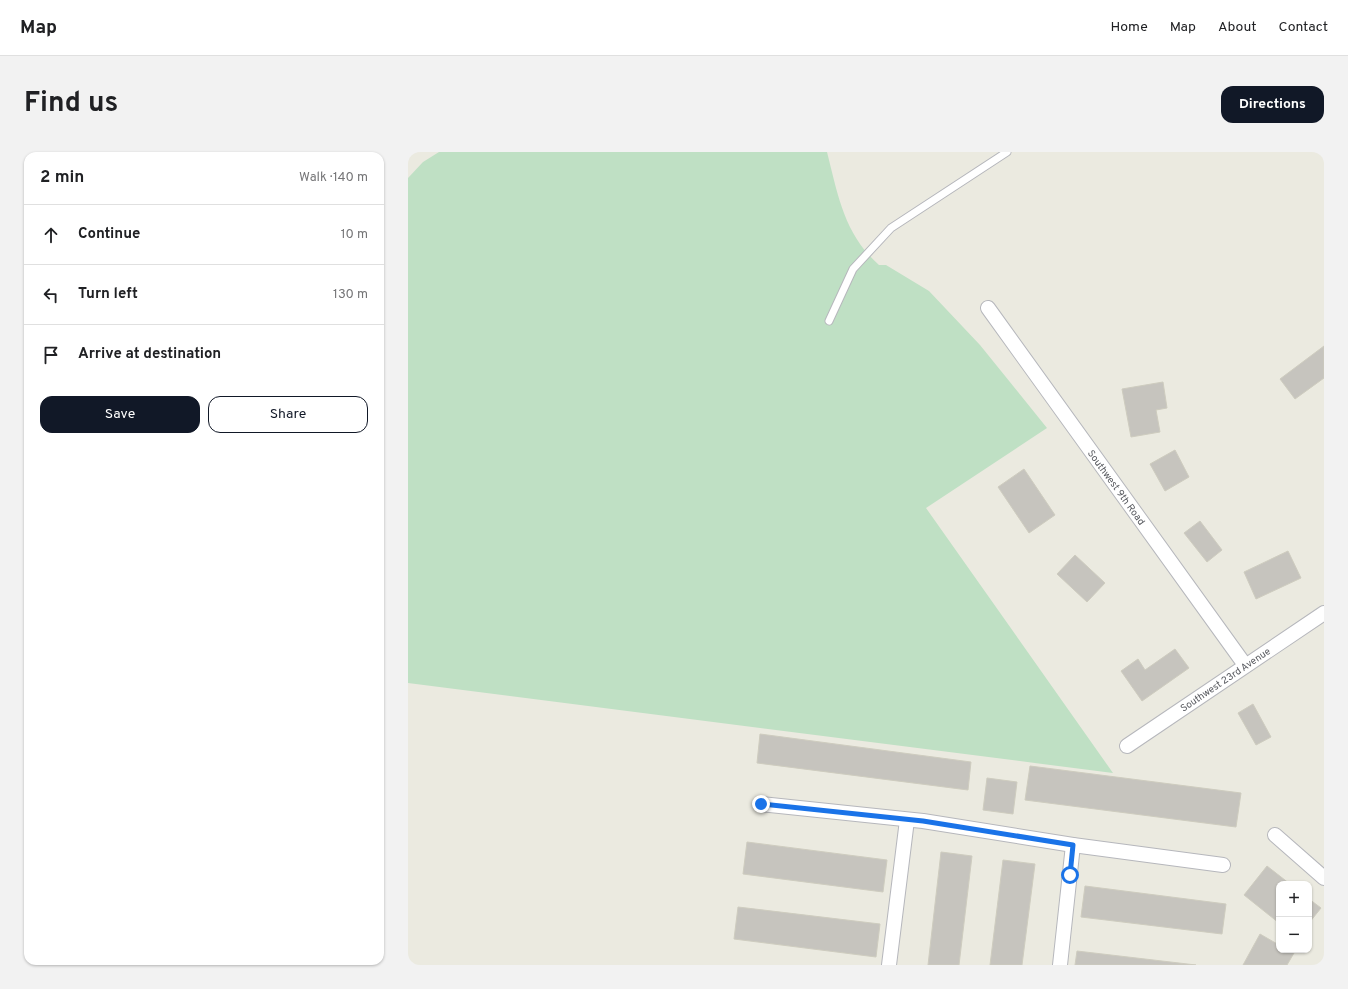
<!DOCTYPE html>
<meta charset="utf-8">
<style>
:root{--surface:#fff;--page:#f2f2f2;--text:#202124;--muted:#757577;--line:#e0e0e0;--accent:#111827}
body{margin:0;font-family:Overpass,sans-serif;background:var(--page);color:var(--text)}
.controls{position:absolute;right:12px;bottom:12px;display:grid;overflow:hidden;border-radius:8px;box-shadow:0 1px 3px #0004}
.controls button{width:36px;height:36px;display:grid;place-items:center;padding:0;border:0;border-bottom:1px solid var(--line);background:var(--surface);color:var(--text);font:20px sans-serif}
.stop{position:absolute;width:12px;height:12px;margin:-9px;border:3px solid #1a73e8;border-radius:50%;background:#fff}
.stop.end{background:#1a73e8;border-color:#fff;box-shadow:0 1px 4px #0008}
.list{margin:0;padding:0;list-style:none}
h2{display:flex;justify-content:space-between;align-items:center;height:52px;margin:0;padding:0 16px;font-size:17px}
h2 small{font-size:13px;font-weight:400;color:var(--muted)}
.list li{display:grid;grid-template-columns:26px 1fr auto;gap:12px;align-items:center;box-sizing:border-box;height:60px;padding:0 16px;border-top:1px solid var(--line)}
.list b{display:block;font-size:15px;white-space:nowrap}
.list em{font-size:13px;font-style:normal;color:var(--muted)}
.actions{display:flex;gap:8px;padding:12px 16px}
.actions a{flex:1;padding:9px 0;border:1px solid var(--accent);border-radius:12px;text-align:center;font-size:14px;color:var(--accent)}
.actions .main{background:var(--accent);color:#fff}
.icon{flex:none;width:22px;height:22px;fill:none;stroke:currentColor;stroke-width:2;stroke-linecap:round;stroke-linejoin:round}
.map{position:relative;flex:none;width:916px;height:813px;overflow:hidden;border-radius:12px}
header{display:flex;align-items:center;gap:24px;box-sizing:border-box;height:56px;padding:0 20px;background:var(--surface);border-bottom:1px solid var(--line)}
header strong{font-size:19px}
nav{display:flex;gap:22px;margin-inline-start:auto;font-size:14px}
.intro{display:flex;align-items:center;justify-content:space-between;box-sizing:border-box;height:96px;padding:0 24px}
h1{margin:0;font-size:28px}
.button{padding:10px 18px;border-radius:12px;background:var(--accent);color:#fff;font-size:14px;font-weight:700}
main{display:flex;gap:24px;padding:0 24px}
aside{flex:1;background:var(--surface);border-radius:12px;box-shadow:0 1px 3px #0004}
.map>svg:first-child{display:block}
.green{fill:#bfe0c4}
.building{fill:#c6c4be;stroke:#ceccbf}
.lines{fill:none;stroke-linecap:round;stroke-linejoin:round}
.service-casing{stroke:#b6b7bc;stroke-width:9}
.minor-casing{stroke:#b6b7bc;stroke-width:16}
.service{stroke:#fff;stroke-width:7}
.minor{stroke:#fff;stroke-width:14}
.route{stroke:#1a73e8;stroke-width:5}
.labels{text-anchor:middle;stroke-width:4;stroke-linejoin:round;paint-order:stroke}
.street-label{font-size:10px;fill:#595b60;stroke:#fff}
</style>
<header>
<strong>Map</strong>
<nav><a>Home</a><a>Map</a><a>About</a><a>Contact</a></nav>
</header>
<div class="intro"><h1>Find us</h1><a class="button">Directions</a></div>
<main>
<aside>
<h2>2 min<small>Walk · 140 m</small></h2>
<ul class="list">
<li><svg class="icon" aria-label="ahead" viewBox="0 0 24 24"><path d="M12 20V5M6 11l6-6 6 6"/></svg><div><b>Continue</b></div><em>10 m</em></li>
<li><svg class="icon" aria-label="left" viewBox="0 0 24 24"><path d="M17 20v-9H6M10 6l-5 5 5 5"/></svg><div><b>Turn left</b></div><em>130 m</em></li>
<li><svg class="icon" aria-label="arrive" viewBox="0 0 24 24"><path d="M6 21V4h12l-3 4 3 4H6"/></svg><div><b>Arrive at destination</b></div></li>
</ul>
<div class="actions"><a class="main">Save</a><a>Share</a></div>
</aside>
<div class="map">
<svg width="916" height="813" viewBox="0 0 916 813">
<rect width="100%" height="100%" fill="#ebeae0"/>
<path class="green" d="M31 0H419C430 43 436 82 471 113H478L521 139 572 193 639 276 518 356 705 621 0 531V26L15 10Z"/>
<g class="building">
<path d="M916 194V226L887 247 872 227Z"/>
<path d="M755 230 759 256 748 258 752 280 723 285 714 237Z"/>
<path d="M767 298 781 325 757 339 742 312Z"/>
<path d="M616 317 647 363 621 381 590 335Z"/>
<path d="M792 369 814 398 799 410 776 381Z"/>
<path d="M880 399 893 426 848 447 836 420Z"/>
<path d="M667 403 697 431 679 450 649 422Z"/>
<path d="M767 497 781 516 734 549 713 519 730 507 737 518Z"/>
<path d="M845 552 863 585 848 593 830 561Z"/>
<path d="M352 582 563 610 560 638 349 611Z"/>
<path d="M622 614 833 641 828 675 617 648Z"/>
<path d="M579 626 609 630 605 662 575 658Z"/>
<path d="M339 690 479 708 475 740 335 722Z"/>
<path d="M533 700 564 704 551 813H520Z"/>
<path d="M595 708 627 712 614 813H582Z"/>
<path d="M859 714 882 732H871V771L836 743Z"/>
<path d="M677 734 818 752 814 782 673 765Z"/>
<path d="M901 747 913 756 901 771Z"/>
<path d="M330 755 472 772 468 805 326 787Z"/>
<path d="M852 782 871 793V798H880L886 801 879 813H835Z"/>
<path d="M669 799 788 813H667Z"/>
</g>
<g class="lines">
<g class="service-casing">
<path id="service" d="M421 169 445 117 483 76 599 0"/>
</g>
<g class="minor-casing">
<g id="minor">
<path d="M580 156 837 513"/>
<path d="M719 594 916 461"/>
<path d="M353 652 515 669 665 693 815 713"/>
<path d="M867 683 916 726"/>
<path d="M481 813 499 668"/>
<path d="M652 813 665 693"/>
</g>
</g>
<use href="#service" class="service"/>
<use href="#minor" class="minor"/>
</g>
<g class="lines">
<path class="route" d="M353 652 515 669 665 693 662 723"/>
</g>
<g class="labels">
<g class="street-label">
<text transform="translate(709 335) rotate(54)" y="4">Southwest 9th Road</text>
<text transform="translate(817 527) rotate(-34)" y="4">Southwest 23rd Avenue</text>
</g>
</g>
</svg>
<div class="controls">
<button>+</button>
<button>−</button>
</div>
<div class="stop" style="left:662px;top:723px"></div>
<div class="stop end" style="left:353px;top:652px"></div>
</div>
</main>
